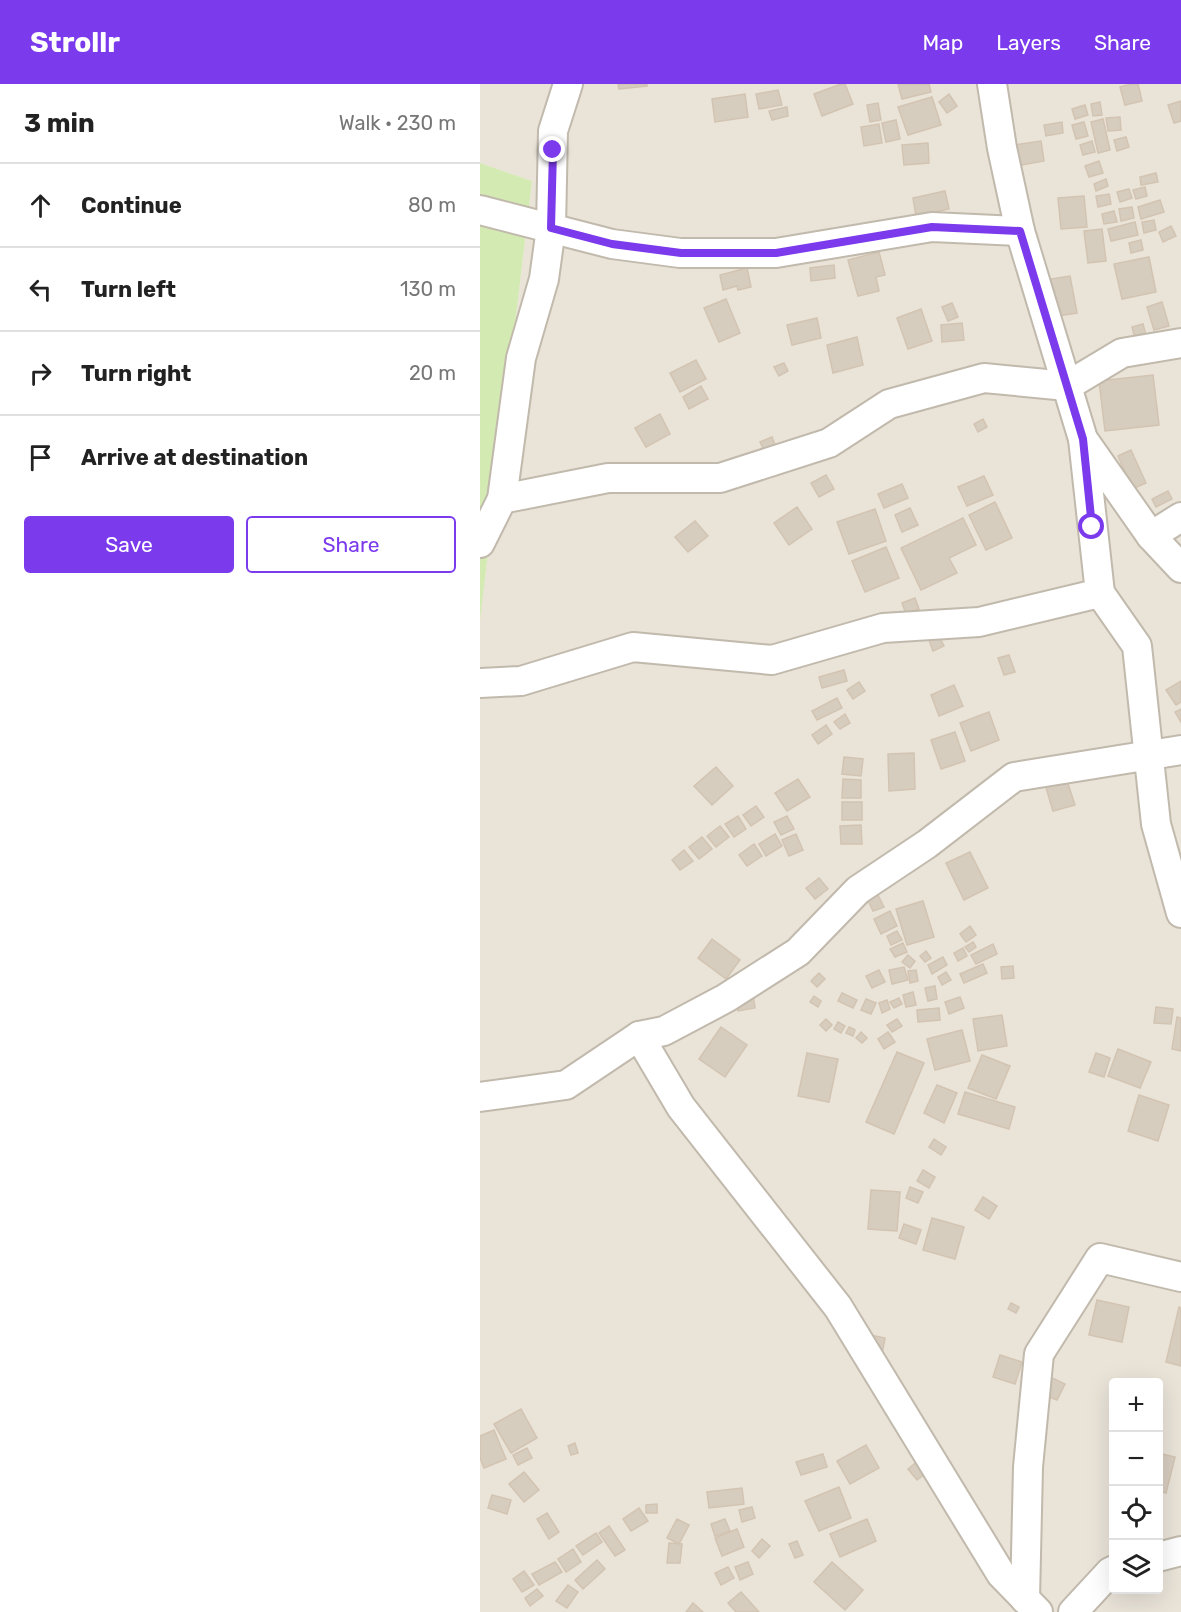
<!DOCTYPE html>
<meta charset="utf-8">
<style>
:root{--surface:#fff;--page:#f6f6f6;--text:#222;--muted:#767676;--line:#e0e0e0;--accent:#7c3aed}
body{margin:0;font-family:Rubik,sans-serif;background:var(--page);color:var(--text)}
.controls{position:absolute;right:18px;bottom:18px;display:grid;overflow:hidden;border-radius:6px;box-shadow:0 6px 24px #0002}
.controls button{width:54px;height:54px;display:grid;place-items:center;padding:0;border:0;border-bottom:2px solid var(--line);background:var(--surface);color:var(--text);font:30px sans-serif}
.stop{position:absolute;width:18px;height:18px;margin:-14px;border:4px solid #7c3aed;border-radius:50%;background:#fff}
.stop.end{background:#7c3aed;border-color:#fff;box-shadow:0 2px 6px #0008}
.list{margin:0;padding:0;list-style:none}
h2{display:flex;justify-content:space-between;align-items:center;height:78px;margin:0;padding:0 24px;font-size:26px}
h2 small{font-size:20px;font-weight:400;color:var(--muted)}
.list li{display:grid;grid-template-columns:39px 1fr auto;gap:18px;align-items:center;box-sizing:border-box;height:84px;padding:0 24px;border-top:2px solid var(--line)}
.list b{display:block;font-size:22px;white-space:nowrap}
.list em{font-size:20px;font-style:normal;color:var(--muted)}
.actions{display:flex;gap:12px;padding:18px 24px}
.actions a{flex:1;padding:14px 0;border:2px solid var(--accent);border-radius:6px;text-align:center;font-size:21px;color:var(--accent)}
.actions .main{background:var(--accent);color:#fff}
.icon{flex:none;width:33px;height:33px;fill:none;stroke:currentColor;stroke-width:2;stroke-linecap:round;stroke-linejoin:round}
.map{position:relative;flex:none;width:701px;height:1528px;overflow:hidden}
header{display:flex;align-items:center;gap:36px;box-sizing:border-box;height:84px;padding:0 30px;background:var(--accent);color:#fff}
header strong{font-size:28px}
nav{display:flex;gap:33px;margin-inline-start:auto;font-size:21px}
main{display:flex}
aside{flex:1;background:var(--surface)}
.map>svg:first-child{display:block}
.residential{fill:#e9e3d8;fill-rule:evenodd}
.green{fill:#d4eab3}
.building{fill:#d7cdbf;stroke:#d3c4b2;stroke-width:1.5}
.lines{fill:none;stroke-linecap:round;stroke-linejoin:round}
.minor-casing{stroke:#c1b9ac;stroke-width:32}
.minor{stroke:#fff;stroke-width:28}
.route{stroke:#7c3aed;stroke-width:8}
</style>
<header>
<strong>Strollr</strong>
<nav><a>Map</a><a>Layers</a><a>Share</a></nav>
</header>
<main>
<aside>
<h2>3 min<small>Walk · 230 m</small></h2>
<ul class="list">
<li><svg class="icon" aria-label="ahead" viewBox="0 0 24 24"><path d="M12 20V5M6 11l6-6 6 6"/></svg><div><b>Continue</b></div><em>80 m</em></li>
<li><svg class="icon" aria-label="left" viewBox="0 0 24 24"><path d="M17 20v-9H6M10 6l-5 5 5 5"/></svg><div><b>Turn left</b></div><em>130 m</em></li>
<li><svg class="icon" aria-label="right" viewBox="0 0 24 24"><path d="M7 20v-9h11M14 6l5 5-5 5"/></svg><div><b>Turn right</b></div><em>20 m</em></li>
<li><svg class="icon" aria-label="arrive" viewBox="0 0 24 24"><path d="M6 21V4h12l-3 4 3 4H6"/></svg><div><b>Arrive at destination</b></div></li>
</ul>
<div class="actions"><a class="main">Save</a><a>Share</a></div>
</aside>
<div class="map">
<svg width="701" height="1528" viewBox="0 0 701 1528">
<rect width="100%" height="100%" fill="#f5f1ea"/>
<path class="residential" d="M0 0H701V1528H0V537L52 97 0 79ZM634 1298H678V1506H634Z"/>
<path class="green" d="M0 79 52 97 0 537Z"/>
<g class="building">
<path d="M138 0H167V2L139 5Z"/>
<path d="M361 0H365L373 20 342 32 334 10Z"/>
<path d="M418 0H449L451 8 422 15Z"/>
<path d="M651 0H658L662 17 645 21 640 3Z"/>
<path d="M298 6 302 21 279 25 276 10Z"/>
<path d="M265 10 268 33 235 38 232 15Z"/>
<path d="M469 10 477 22 467 29 459 18Z"/>
<path d="M452 13 461 41 428 51 418 23Z"/>
<path d="M701 17V37L694 39 688 21Z"/>
<path d="M620 18 622 31 613 32 611 20Z"/>
<path d="M398 19 401 36 390 38 387 21Z"/>
<path d="M605 21 608 31 595 35 592 25Z"/>
<path d="M307 23 308 32 292 36 289 27Z"/>
<path d="M640 33 641 46 628 47 626 34Z"/>
<path d="M623 35 630 66 618 69 611 38Z"/>
<path d="M416 36 420 55 406 58 402 39Z"/>
<path d="M582 38 583 49 566 52 564 41Z"/>
<path d="M604 38 608 52 596 55 592 41Z"/>
<path d="M399 40 402 59 384 62 381 43Z"/>
<path d="M646 53 649 63 637 67 634 56Z"/>
<path d="M561 57 564 77 531 83 527 62Z"/>
<path d="M612 57 615 68 603 71 600 61Z"/>
<path d="M448 59 449 79 424 81 422 61Z"/>
<path d="M619 77 623 89 609 93 605 82Z"/>
<path d="M676 89 678 98 661 101 660 93Z"/>
<path d="M626 95 628 102 616 107 614 100Z"/>
<path d="M665 103 667 112 656 115 653 106Z"/>
<path d="M649 105 652 114 640 118 637 108Z"/>
<path d="M465 107 469 125 436 132 433 114Z"/>
<path d="M629 110 631 120 618 123 616 112Z"/>
<path d="M604 112 607 143 581 145 578 114Z"/>
<path d="M680 116 684 128 661 135 658 123Z"/>
<path d="M652 123 654 134 641 137 639 125Z"/>
<path d="M634 127 637 138 624 140 622 130Z"/>
<path d="M674 136 676 146 664 149 662 138Z"/>
<path d="M655 138 658 151 631 157 628 145Z"/>
<path d="M691 142 696 152 683 158 679 148Z"/>
<path d="M622 145 626 177 608 179 604 147Z"/>
<path d="M661 156 663 166 651 169 649 159Z"/>
<path d="M399 168 405 191 396 193 399 207 378 212 368 176Z"/>
<path d="M669 173 676 208 642 215 634 180Z"/>
<path d="M354 181 355 194 331 197 330 184Z"/>
<path d="M267 184 271 203 258 206 257 202 243 206 240 191Z"/>
<path d="M590 192 597 229 564 234 558 197Z"/>
<path d="M246 215 260 249 239 258 224 224Z"/>
<path d="M682 218 689 242 674 246 667 223Z"/>
<path d="M472 219 478 233 468 237 462 223Z"/>
<path d="M441 225 452 257 428 265 417 234Z"/>
<path d="M337 234 341 254 312 261 307 241Z"/>
<path d="M482 239 484 256 462 258 461 241Z"/>
<path d="M663 240 666 251 655 254 652 243Z"/>
<path d="M377 253 383 281 353 289 347 261Z"/>
<path d="M216 276 226 295 200 308 190 289Z"/>
<path d="M304 279 308 287 299 292 294 283Z"/>
<path d="M673 291 679 341 625 347 619 297Z"/>
<path d="M221 302 228 315 209 325 203 313Z"/>
<path d="M180 330 190 350 166 363 155 344Z"/>
<path d="M503 335 507 343 498 348 494 340Z"/>
<path d="M292 353 297 366 286 370 280 358Z"/>
<path d="M651 366 666 399 652 405 638 372Z"/>
<path d="M346 391 354 405 339 413 331 399Z"/>
<path d="M504 392 513 411 487 422 478 403Z"/>
<path d="M422 400 428 414 404 424 398 410Z"/>
<path d="M688 407 692 415 676 423 672 415Z"/>
<path d="M515 418 532 454 506 466 489 431Z"/>
<path d="M317 423 332 445 309 461 294 439Z"/>
<path d="M430 424 438 441 422 448 415 431Z"/>
<path d="M395 425 406 457 369 470 357 438Z"/>
<path d="M483 434 496 461 469 474 477 489 441 506 421 464Z"/>
<path d="M215 437 228 452 208 468 195 453Z"/>
<path d="M406 463 419 494 385 508 372 477Z"/>
<path d="M435 514 439 525 426 530 422 519Z"/>
<path d="M459 552 464 562 453 567 449 556Z"/>
<path d="M529 571 535 588 524 591 518 574Z"/>
<path d="M364 586 367 597 342 604 339 593Z"/>
<path d="M701 597V618L696 621 686 606Z"/>
<path d="M379 598 385 607 373 615 367 606Z"/>
<path d="M474 601 483 622 459 632 451 611Z"/>
<path d="M357 614 362 624 337 636 332 627Z"/>
<path d="M701 625V638L695 628Z"/>
<path d="M509 628 519 656 491 667 480 639Z"/>
<path d="M365 630 370 639 360 645 354 638Z"/>
<path d="M346 641 352 650 338 660 332 651Z"/>
<path d="M475 648 485 677 461 685 451 656Z"/>
<path d="M434 669 435 705 409 707 408 670Z"/>
<path d="M364 673 383 675 381 692 362 690Z"/>
<path d="M236 683 253 702 232 721 214 702Z"/>
<path d="M586 694 595 721 573 727 565 700Z"/>
<path d="M318 695 330 713 307 727 295 709Z"/>
<path d="M363 695 381 696V714H362Z"/>
<rect x="362" y="718" width="20" height="18"/>
<path d="M276 722 284 733 271 742 263 731Z"/>
<path d="M258 732 266 745 254 753 245 740Z"/>
<path d="M307 732 314 745 301 751 294 738Z"/>
<path d="M381 741 382 760H361L360 742Z"/>
<path d="M240 742 249 753 236 763 227 752Z"/>
<path d="M295 750 302 762 286 772 279 760Z"/>
<path d="M316 750 323 766 309 772 302 756Z"/>
<path d="M222 753 232 765 219 775 209 763Z"/>
<path d="M274 760 282 772 267 782 259 771Z"/>
<path d="M204 766 213 777 200 786 192 776Z"/>
<path d="M490 768 508 804 484 816 466 779Z"/>
<path d="M339 794 348 805 335 815 326 804Z"/>
<path d="M397 809 404 823 393 827 387 814Z"/>
<path d="M443 817 454 853 427 861 416 825Z"/>
<path d="M410 827 417 842 401 850 394 835Z"/>
<path d="M490 842 496 851 486 858 480 850Z"/>
<path d="M417 847 422 856 411 861 407 852Z"/>
<path d="M232 855 260 876 246 895 218 874Z"/>
<path d="M493 858 496 863 489 868 485 863Z"/>
<path d="M423 859 427 868 415 873 410 865Z"/>
<path d="M513 860 517 870 496 880 491 871Z"/>
<path d="M483 864 487 872 478 877 474 869Z"/>
<path d="M446 867 451 874 445 878 440 872Z"/>
<path d="M428 871 435 877 430 884 422 878Z"/>
<path d="M463 873 467 881 452 890 448 881Z"/>
<path d="M503 880 507 889 484 899 480 890Z"/>
<path d="M533 882 534 894 522 895 521 883Z"/>
<path d="M424 883 428 896 412 900 409 886Z"/>
<path d="M399 886 405 898 392 904 386 892Z"/>
<path d="M436 886 438 897 430 899 428 887Z"/>
<path d="M466 888 471 896 462 901 458 893Z"/>
<path d="M339 889 345 895 337 903 331 897Z"/>
<path d="M455 902 457 915 448 917 445 904Z"/>
<path d="M433 908 436 921 426 923 423 911Z"/>
<path d="M362 909 377 916 373 924 358 917Z"/>
<path d="M273 911 275 924 258 927 256 914Z"/>
<path d="M334 912 341 917 338 923 330 918Z"/>
<path d="M480 913 484 924 469 930 465 918Z"/>
<path d="M419 914 422 920 414 924 410 918Z"/>
<path d="M386 915 396 919 391 930 381 926Z"/>
<path d="M407 916 410 925 402 929 399 919Z"/>
<path d="M676 923 693 925 691 940 674 939Z"/>
<path d="M459 924 460 936 438 938 437 926Z"/>
<path d="M522 931 527 962 498 967 493 935Z"/>
<path d="M697 933 701 934V967L692 965Z"/>
<path d="M346 935 352 941 346 947 340 941Z"/>
<path d="M417 935 422 942 412 948 407 941Z"/>
<path d="M358 938 365 942 361 949 354 945Z"/>
<path d="M241 943 267 961 245 993 219 975Z"/>
<path d="M369 943 375 946 373 952 366 949Z"/>
<path d="M482 946 490 977 455 986 447 955Z"/>
<path d="M381 948 387 954 382 959 376 954Z"/>
<path d="M408 948 415 958 404 965 398 955Z"/>
<path d="M638 965 671 978 660 1004 628 992Z"/>
<path d="M417 968 444 979 414 1050 386 1038Z"/>
<path d="M327 969 358 975 349 1018 318 1012Z"/>
<path d="M616 969 630 974 624 993 609 988Z"/>
<path d="M502 971 530 982 516 1015 488 1004Z"/>
<path d="M457 1001 477 1009 464 1039 444 1029Z"/>
<path d="M485 1008 535 1023 529 1045 478 1030Z"/>
<path d="M659 1011 689 1021 678 1057 648 1047Z"/>
<path d="M454 1055 466 1063 461 1071 449 1063Z"/>
<path d="M443 1086 455 1093 449 1104 437 1097Z"/>
<path d="M430 1103 443 1108 438 1119 426 1114Z"/>
<path d="M391 1106 420 1108 417 1147 388 1145Z"/>
<path d="M503 1113 517 1122 509 1135 495 1126Z"/>
<path d="M452 1134 484 1143 475 1175 443 1166Z"/>
<path d="M424 1140 441 1146 436 1160 419 1154Z"/>
<path d="M617 1216 649 1223 642 1258 609 1251Z"/>
<path d="M531 1219 539 1223 536 1229 528 1225Z"/>
<path d="M699 1223 701 1224V1282L686 1278Z"/>
<path d="M381 1249 405 1254 401 1275Z"/>
<path d="M520 1271 542 1278 535 1300 513 1293Z"/>
<path d="M568 1292 585 1300 577 1316 560 1309Z"/>
<path d="M41 1325 57 1354 31 1369 14 1340Z"/>
<path d="M14 1346 26 1375 4 1384 0 1374V1352Z"/>
<path d="M95 1359 98 1369 91 1371 88 1362Z"/>
<path d="M386 1361 399 1384 370 1400 357 1377Z"/>
<path d="M47 1364 52 1374 38 1381 33 1371Z"/>
<path d="M678 1369 695 1373 686 1409 678 1407Z"/>
<path d="M343 1370 347 1383 321 1391 316 1378Z"/>
<path d="M440 1375 449 1387 437 1396 428 1385Z"/>
<path d="M44 1388 59 1406 44 1418 29 1400Z"/>
<path d="M359 1403 371 1434 339 1447 325 1417Z"/>
<path d="M262 1404 264 1420 229 1424 227 1408Z"/>
<path d="M12 1411 31 1416 27 1430 8 1424Z"/>
<path d="M177 1420V1429H166V1421Z"/>
<path d="M272 1423 275 1434 262 1438 259 1426Z"/>
<path d="M159 1424 168 1437 151 1447 143 1435Z"/>
<path d="M67 1429 79 1448 69 1455 57 1435Z"/>
<path d="M197 1435 209 1441 199 1460 187 1454Z"/>
<path d="M245 1435 250 1447 235 1452 231 1440Z"/>
<path d="M387 1435 396 1457 360 1473 350 1450Z"/>
<path d="M129 1442 145 1466 135 1472 119 1449Z"/>
<path d="M257 1445 264 1463 242 1472 235 1454Z"/>
<path d="M116 1449 122 1458 103 1471 96 1462Z"/>
<path d="M282 1455 290 1462 279 1474 272 1467Z"/>
<path d="M317 1457 323 1471 315 1474 309 1460Z"/>
<path d="M189 1459 202 1460 200 1479H187Z"/>
<path d="M93 1465 101 1478 86 1488 78 1475Z"/>
<path d="M117 1476 125 1485 103 1505 95 1496Z"/>
<path d="M75 1478 82 1488 59 1501 52 1490Z"/>
<path d="M268 1478 273 1490 260 1496 255 1483Z"/>
<path d="M352 1478 383 1506 365 1526 334 1498Z"/>
<path d="M248 1483 254 1494 241 1501 235 1489Z"/>
<path d="M44 1487 54 1501 42 1508 33 1495Z"/>
<path d="M88 1501 98 1508 87 1524 76 1517Z"/>
<path d="M57 1505 63 1512 50 1522 45 1514Z"/>
<path d="M261 1508 279 1528H256L248 1519Z"/>
<path d="M213 1519 223 1528H206Z"/>
</g>
<g class="lines">
<g class="minor-casing">
<g id="minor">
<path d="M512 0 522 64 540 147 603 355 671 452 701 484"/>
<path d="M0 126 132 160 200 169H296L452 143 540 147"/>
<path d="M22 415 128 394H240L349 359 409 320 504 294 587 302 642 269 701 259"/>
<path d="M671 452 701 433"/>
<path d="M0 459 22 415 41 274 64 195 71 144 73 47 88 0"/>
<path d="M620 509 657 562 676 740 701 829"/>
<path d="M0 599 41 597 153 563 292 576 403 544 499 538 620 509 603 355"/>
<path d="M159 952 201 1023 358 1223 521 1490 558 1528"/>
<path d="M0 1013 86 1001 159 952 184 947 246 914 318 868 378 806 447 760 534 693 701 666"/>
<path d="M678 1473 701 1467"/>
<path d="M545 1515 548 1383 559 1270 620 1174 701 1193"/>
<path d="M593 1528 630 1488 634 1486"/>
</g>
</g>
<use href="#minor" class="minor"/>
</g>
<g class="lines">
<path class="route" d="M73 66 71 144 132 160 201 169H296L452 143 540 147 603 355 612 443"/>
</g>
</svg>
<div class="controls">
<button>+</button>
<button>−</button>
<button><svg class="icon" aria-label="locate" viewBox="0 0 24 24"><circle cx="12" cy="12" r="6"/><path d="M12 2v4M12 18v4M2 12h4M18 12h4"/></svg></button>
<button><svg class="icon" aria-label="layers" viewBox="0 0 24 24"><path d="M12 4l9 5-9 5-9-5zM3 14l9 5 9-5"/></svg></button>
</div>
<div class="stop" style="left:612px;top:443px"></div>
<div class="stop end" style="left:73px;top:66px"></div>
</div>
</main>
